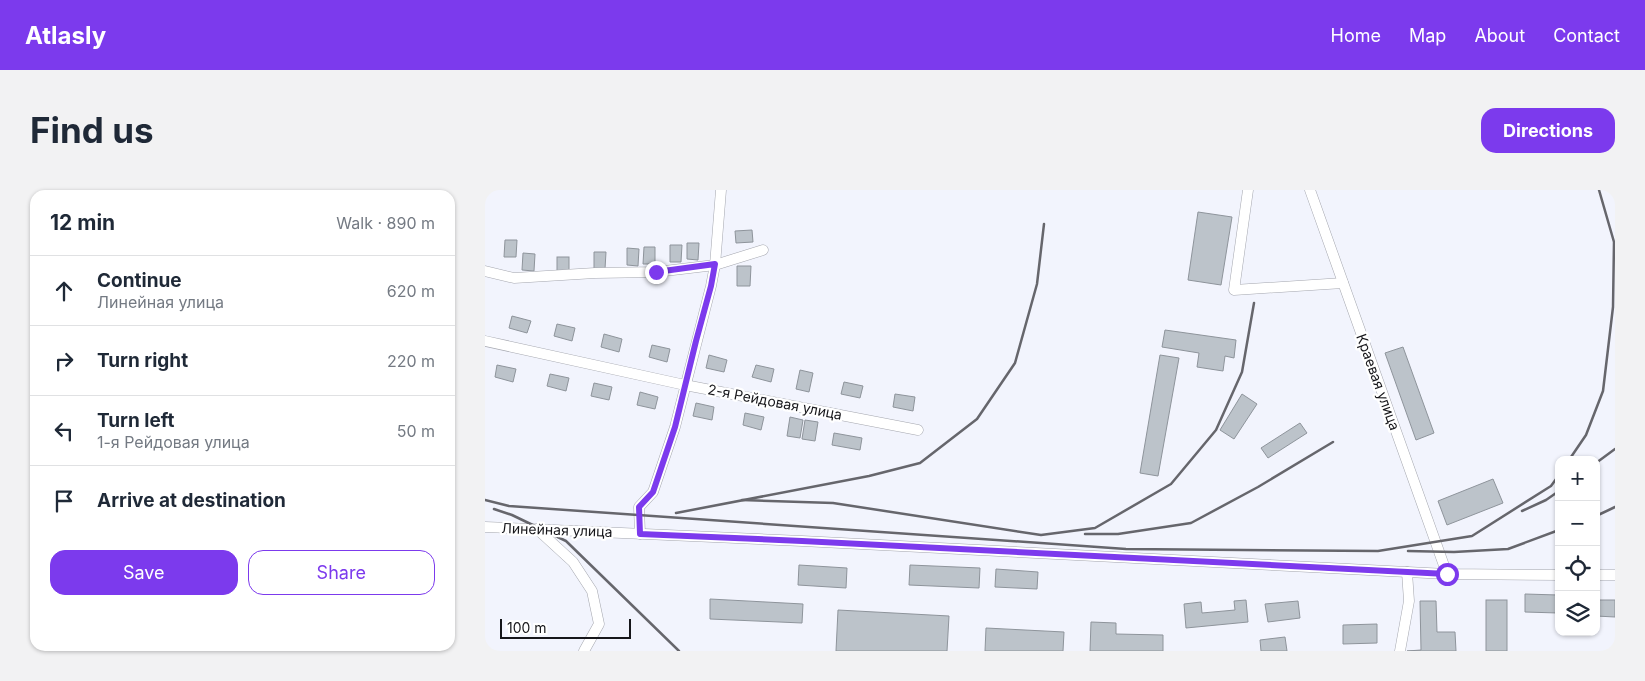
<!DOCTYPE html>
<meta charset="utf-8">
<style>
:root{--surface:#fff;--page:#f2f2f3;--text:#1f2937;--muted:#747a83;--line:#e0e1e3;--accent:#7c3aed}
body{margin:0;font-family:Inter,sans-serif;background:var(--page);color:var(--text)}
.controls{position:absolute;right:15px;bottom:15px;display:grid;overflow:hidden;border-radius:10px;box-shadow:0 1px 4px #0004}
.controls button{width:45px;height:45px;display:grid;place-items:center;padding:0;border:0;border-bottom:1px solid var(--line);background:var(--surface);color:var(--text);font:25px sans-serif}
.scale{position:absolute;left:15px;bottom:12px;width:131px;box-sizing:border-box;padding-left:5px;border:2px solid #16161a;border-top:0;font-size:14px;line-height:18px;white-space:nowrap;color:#16161a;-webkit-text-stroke:4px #fff;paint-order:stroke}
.stop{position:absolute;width:15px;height:15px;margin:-11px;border:4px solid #7c3aed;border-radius:50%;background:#fff}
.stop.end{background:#7c3aed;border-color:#fff;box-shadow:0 1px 5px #0008}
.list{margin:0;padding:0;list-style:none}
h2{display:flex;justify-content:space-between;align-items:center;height:65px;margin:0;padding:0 20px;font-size:21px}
h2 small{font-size:16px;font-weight:400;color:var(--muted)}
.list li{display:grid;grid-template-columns:32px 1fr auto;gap:15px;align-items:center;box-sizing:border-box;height:70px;padding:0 20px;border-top:1px solid var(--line)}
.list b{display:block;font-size:19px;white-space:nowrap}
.list p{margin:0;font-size:16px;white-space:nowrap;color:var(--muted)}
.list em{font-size:16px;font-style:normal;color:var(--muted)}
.actions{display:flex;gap:10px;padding:15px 20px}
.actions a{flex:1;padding:11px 0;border:1px solid var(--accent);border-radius:15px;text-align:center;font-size:18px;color:var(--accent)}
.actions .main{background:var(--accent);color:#fff}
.icon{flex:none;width:28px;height:28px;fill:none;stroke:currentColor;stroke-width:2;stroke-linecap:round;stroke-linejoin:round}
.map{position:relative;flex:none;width:1130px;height:461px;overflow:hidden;border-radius:15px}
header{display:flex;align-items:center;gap:30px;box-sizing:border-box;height:70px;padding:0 25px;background:var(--accent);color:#fff}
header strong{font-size:24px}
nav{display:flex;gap:28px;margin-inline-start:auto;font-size:18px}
.intro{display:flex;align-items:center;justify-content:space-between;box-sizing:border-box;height:120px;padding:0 30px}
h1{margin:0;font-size:35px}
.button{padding:12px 22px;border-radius:15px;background:var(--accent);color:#fff;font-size:18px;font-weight:700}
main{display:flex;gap:30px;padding:0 30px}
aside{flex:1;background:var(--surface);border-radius:15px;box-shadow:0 1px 4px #0004}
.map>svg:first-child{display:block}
.building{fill:#bcc3ca;stroke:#8e949b}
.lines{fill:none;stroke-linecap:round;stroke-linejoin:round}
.minor-casing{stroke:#a4a6ae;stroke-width:11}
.minor{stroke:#fff;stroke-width:10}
.rail{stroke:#66666c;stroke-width:2.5}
.route{stroke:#7c3aed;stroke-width:6}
.labels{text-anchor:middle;stroke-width:4.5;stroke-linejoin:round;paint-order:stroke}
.street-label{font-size:14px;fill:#16161a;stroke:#fff}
</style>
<header>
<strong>Atlasly</strong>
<nav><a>Home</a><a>Map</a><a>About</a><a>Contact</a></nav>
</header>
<div class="intro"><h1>Find us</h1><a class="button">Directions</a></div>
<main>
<aside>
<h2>12 min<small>Walk · 890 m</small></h2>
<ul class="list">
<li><svg class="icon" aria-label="ahead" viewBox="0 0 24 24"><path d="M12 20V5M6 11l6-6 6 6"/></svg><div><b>Continue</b><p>Линейная улица</p></div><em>620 m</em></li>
<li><svg class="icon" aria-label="right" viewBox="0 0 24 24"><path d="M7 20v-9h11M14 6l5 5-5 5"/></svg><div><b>Turn right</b></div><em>220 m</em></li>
<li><svg class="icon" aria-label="left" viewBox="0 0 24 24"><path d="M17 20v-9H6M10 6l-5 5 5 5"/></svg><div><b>Turn left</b><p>1-я Рейдовая улица</p></div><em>50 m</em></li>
<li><svg class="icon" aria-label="arrive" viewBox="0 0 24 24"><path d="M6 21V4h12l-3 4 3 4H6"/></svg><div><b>Arrive at destination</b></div></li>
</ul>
<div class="actions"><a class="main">Save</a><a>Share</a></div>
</aside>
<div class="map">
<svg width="1130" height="461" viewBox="0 0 1130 461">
<rect width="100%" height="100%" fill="#f2f4fd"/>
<g class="building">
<path d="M713 22 747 27 736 95 703 90Z"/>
<path d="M267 40 268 52 251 53 250 41Z"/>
<path d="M20 50H32L31 67H19Z"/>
<path d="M202 53H214L213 70 202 69Z"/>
<path d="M185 55H197L196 72H185Z"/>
<path d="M159 57H170V74H158Z"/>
<path d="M142 58 154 59 153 76 142 75Z"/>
<path d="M109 62H121L120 79H109Z"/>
<path d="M38 63 50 64 49 81 37 80Z"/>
<rect x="72" y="67" width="12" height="17"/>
<path d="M252 76H266L265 96H252Z"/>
<path d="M27 126 46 131 42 143 24 138Z"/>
<path d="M72 134 90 138 87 151 69 146Z"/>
<path d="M680 140 751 150 749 168 740 166 738 181 712 177 714 163 677 157Z"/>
<path d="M119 144 137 149 134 162 116 157Z"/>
<path d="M167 155 185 159 182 172 164 167Z"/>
<path d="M918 157 949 243 931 250 900 163Z"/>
<path d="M224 165 242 170 239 182 221 178Z"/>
<path d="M675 165 694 168 673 286 655 283Z"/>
<path d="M12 175 31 179 28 192 10 187Z"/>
<path d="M271 175 289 179 286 192 267 187Z"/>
<path d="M315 180 328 183 324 202 311 199Z"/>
<path d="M65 184 84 188 81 201 62 196Z"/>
<path d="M359 192 378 196 375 208 356 204Z"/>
<path d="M109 193 127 197 124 210 106 206Z"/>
<path d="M155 202 173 207 170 219 152 215Z"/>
<path d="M410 204 430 207 428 221 408 217Z"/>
<path d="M757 204 772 214 749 249 735 240Z"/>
<path d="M211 213 229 217 227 230 208 226Z"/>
<path d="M260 223 279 227 276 240 258 235Z"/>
<path d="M305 227 318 230 315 248 302 246Z"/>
<path d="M320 230 333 232 330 251 317 249Z"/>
<path d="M815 233 822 243 783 268 776 258Z"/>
<path d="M349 243 377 248 375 260 347 255Z"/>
<path d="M1008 289 1018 313 962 335 953 311Z"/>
<path d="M314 375 362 378 361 398 313 395Z"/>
<path d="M425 375 495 378 494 398 424 395Z"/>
<path d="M511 379 553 382 552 399 510 397Z"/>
<path d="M1040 404 1073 405V423L1040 422Z"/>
<path d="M225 409 318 414 317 433 225 429Z"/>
<path d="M761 410 763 432 701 438 699 414 716 412 717 423 750 420 749 411Z"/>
<rect x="1001" y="410" width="21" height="51"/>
<path d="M1111 410H1130V427L1111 426Z"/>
<path d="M813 411 815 428 783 432 780 414Z"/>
<path d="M935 411H951L952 442H970L971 461H922L936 460Z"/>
<path d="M353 420 464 426 462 461H351Z"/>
<path d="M606 432 631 433V444L678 445V461H605Z"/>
<path d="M892 434V453L858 454V435Z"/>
<path d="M501 438 579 442 578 461H500Z"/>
<path d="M800 447 802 461H776L775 450Z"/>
</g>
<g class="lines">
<g class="minor-casing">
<g id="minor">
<path d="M763 0 749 100 858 93"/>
<path d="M825 0 962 384"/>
<path d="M0 81 29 88 110 83 171 82 230 75 278 60"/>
<path d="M0 151 200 195 433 240"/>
<path d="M0 337 317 351 962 384 1074 385"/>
<path d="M52 339 88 372 107 401 114 434 99 461"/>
<path d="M155 344 154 317 168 302 190 237 226 96 230 75 236 0"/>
<path d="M1111 385H1130"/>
<path d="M915 461 924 411 922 382"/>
</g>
</g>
<use href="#minor" class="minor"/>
<g class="rail">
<path d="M1084 270 1101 245 1118 201 1128 117 1129 52 1114 0"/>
<path d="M1111 273 1130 259"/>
<path d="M0 310 24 316 641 359 893 361 987 346 1066 296 1074 285"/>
<path d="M257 310 348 313 556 345 610 338 686 294 731 240 757 182 769 113"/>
<path d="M9 319 27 325 81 351 194 461"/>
<path d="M1037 321 1061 310 1074 301"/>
<path d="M191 323 384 286 435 273 492 229 530 173 552 94 559 34"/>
<path d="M1111 326 1130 317"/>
<path d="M600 344H633L706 333 773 297 848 252"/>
<path d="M923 361 969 362 1023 359 1074 340"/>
</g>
</g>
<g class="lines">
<path class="route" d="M171 82 230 74 226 96 211 151 190 237 168 302 154 317 155 344 317 351 962 384"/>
</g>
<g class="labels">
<g class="street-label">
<text transform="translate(893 192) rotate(70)" y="5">Краевая улица</text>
<text transform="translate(290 212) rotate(11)" y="5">2-я Рейдовая улица</text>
<text transform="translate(72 340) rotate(2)" y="5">Линейная улица</text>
</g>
</g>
</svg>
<div class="controls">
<button>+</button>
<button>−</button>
<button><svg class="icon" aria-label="locate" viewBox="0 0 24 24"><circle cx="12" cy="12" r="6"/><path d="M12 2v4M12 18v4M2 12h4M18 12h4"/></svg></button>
<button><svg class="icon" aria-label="layers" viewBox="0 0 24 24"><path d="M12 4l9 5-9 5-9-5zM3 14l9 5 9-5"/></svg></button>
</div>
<div class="scale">100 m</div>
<div class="stop" style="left:962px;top:384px"></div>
<div class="stop end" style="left:171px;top:82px"></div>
</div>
</main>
